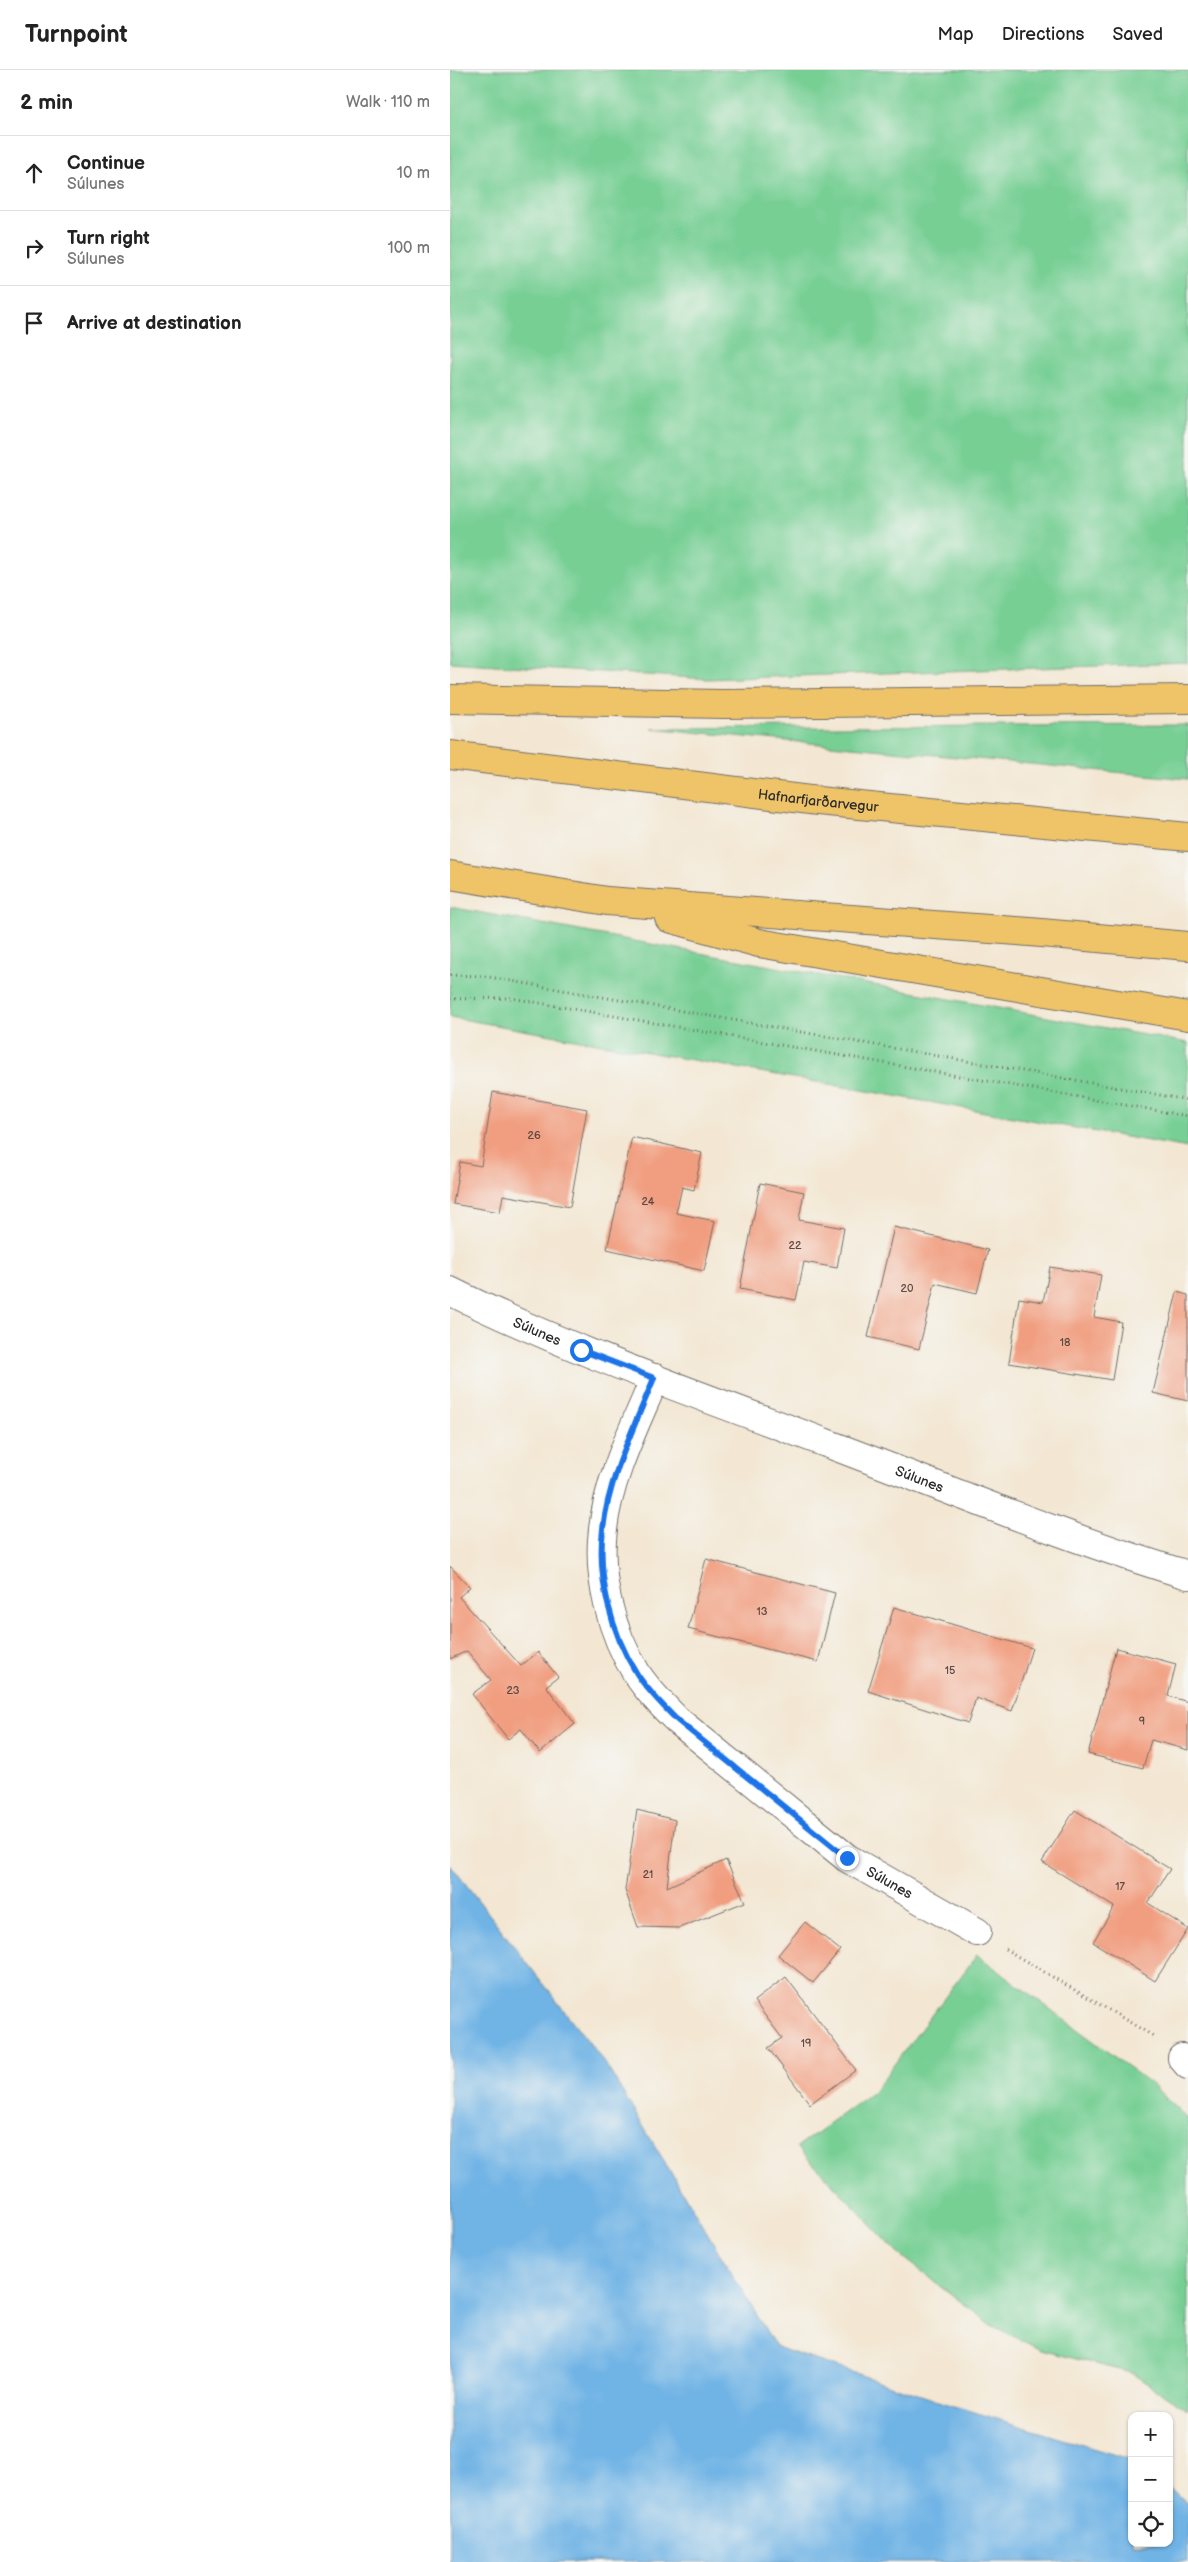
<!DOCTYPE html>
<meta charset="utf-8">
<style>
:root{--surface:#fff;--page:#f2f2f2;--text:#222;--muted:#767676;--line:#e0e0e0}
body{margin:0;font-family:"Balsamiq Sans",sans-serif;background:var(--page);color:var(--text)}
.controls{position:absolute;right:15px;bottom:15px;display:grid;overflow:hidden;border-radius:10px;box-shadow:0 1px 4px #0004}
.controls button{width:45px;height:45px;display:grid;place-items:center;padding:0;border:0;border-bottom:1px solid var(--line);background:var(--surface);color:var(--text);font:25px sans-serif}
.stop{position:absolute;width:15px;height:15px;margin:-11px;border:4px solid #1a73e8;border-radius:50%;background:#fff}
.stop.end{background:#1a73e8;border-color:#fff;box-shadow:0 1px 5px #0008}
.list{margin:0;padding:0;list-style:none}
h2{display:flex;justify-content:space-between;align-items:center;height:65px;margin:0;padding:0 20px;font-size:21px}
h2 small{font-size:16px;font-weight:400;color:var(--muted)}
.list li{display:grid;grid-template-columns:32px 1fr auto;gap:15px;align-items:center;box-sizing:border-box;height:75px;padding:0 20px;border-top:1px solid var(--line)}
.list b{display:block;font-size:19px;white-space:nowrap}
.list p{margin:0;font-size:16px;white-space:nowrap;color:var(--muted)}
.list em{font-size:16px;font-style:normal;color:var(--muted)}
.icon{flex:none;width:28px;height:28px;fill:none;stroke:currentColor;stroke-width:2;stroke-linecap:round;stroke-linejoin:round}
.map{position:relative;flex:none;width:738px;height:2492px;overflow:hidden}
header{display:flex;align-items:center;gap:30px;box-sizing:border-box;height:70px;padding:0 25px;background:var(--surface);border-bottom:1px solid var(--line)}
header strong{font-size:24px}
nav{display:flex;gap:28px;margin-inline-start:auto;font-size:18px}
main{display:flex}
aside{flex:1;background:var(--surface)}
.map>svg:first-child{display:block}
.grass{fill:#77cf94;stroke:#517d60}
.water{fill:#6fb3e5;stroke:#4d6f88}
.building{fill:#f19d7f}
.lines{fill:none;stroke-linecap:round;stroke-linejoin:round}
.minor-casing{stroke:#716d66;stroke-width:30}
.major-casing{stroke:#716d66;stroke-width:30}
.path{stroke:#716d66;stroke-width:3;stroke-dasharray:1 4;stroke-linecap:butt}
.minor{stroke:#fff;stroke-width:28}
.major{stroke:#efc469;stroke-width:28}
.route{stroke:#1a73e8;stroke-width:6}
.labels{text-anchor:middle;stroke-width:4;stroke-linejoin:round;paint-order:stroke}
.number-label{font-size:11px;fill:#5c4840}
.street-label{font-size:14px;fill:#2b2b2b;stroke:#f6f6f2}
</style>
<header>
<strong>Turnpoint</strong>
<nav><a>Map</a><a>Directions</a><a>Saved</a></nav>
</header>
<main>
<aside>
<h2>2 min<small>Walk · 110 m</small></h2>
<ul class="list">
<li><svg class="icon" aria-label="ahead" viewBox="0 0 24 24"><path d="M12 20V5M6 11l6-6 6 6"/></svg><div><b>Continue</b><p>Súlunes</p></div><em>10 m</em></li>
<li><svg class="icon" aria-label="right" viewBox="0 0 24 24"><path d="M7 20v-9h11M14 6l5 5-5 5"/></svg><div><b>Turn right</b><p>Súlunes</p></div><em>100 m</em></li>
<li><svg class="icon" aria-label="arrive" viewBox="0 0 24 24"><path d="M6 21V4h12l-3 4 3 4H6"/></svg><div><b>Arrive at destination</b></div></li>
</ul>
</aside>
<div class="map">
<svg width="738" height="2492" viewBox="0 0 738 2492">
<rect width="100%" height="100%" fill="#f6f6f2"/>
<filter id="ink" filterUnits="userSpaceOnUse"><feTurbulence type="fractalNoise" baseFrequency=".02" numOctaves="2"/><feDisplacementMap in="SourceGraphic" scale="10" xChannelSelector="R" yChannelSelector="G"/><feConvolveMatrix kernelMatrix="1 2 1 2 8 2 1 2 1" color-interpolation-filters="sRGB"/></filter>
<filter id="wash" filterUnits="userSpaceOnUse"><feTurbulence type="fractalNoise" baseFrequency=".0096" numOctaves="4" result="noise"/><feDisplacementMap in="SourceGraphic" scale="20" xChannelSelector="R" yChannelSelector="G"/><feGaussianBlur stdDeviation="1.12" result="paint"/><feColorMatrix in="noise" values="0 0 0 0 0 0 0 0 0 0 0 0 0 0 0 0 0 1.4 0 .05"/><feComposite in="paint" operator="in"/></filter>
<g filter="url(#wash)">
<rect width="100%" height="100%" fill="#f3e7d3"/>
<g class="grass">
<path d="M0 0H738V593L257 609 0 592Z"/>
<path d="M738 655V709L201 658Z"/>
<path d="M0 837 738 973V1078L0 947Z"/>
<path d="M527 1885 701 2014 738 2049V2340L681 2303 591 2280 541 2255 448 2183 347 2077 424 2021Z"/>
</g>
<path class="water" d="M0 1794 155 1993 326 2277 498 2334 682 2390V2473H719V2418L738 2432V2492H0Z"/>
<g id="blocks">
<g class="building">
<path d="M43 1022 137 1039 120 1137 53 1125 50 1142 3 1134 10 1092 31 1096Z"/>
<path d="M182 1067 252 1083 244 1120 232 1117 226 1143 265 1151 254 1201 157 1179Z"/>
<path d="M310 1113 354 1122 349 1150 394 1158 387 1198 354 1192 346 1230 290 1219Z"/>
<path d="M444 1157 538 1180 527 1223 485 1213 469 1279 418 1267Z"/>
<path d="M600 1197 651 1205 644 1247 671 1252 662 1310 559 1293 569 1228 593 1232Z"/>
<path d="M727 1222 738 1225V1331L703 1323Z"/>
<path d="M256 1489 385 1523 368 1592 238 1559Z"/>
<path d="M0 1496 20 1517 9 1527 71 1596 88 1582 108 1607 96 1616 125 1654 90 1683 71 1659 58 1669 22 1624 41 1610 17 1581 0 1589Z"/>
<path d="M444 1537 582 1578 562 1641 526 1628 518 1653 418 1621Z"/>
<path d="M666 1578 726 1594 718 1626 738 1632V1680L701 1670 693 1698 638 1684Z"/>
<path d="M187 1740 225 1750 217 1817 276 1790 295 1832 229 1858 188 1857 175 1820Z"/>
<path d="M625 1740 720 1799 698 1833 738 1859 705 1911 643 1872 664 1837 592 1792Z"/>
<path d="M355 1852 390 1880 363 1913 328 1885Z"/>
<path d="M336 1907 406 2000 360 2034 318 1978 332 1968 304 1931Z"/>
</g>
</g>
</g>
<g filter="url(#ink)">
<use href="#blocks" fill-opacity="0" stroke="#716d66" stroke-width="1"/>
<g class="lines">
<g class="minor-casing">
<g id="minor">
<path id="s1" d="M0 1221C121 1281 250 1325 376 1373 496 1418 615 1468 738 1505"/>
<path id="s2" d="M205 1308C185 1356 159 1406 153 1459 147 1507 161 1563 187 1604 198 1621 213 1636 227 1650L397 1788 527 1862"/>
<path d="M732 1988 738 1995"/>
</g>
</g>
<g class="major-casing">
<g id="major">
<path d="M0 629 273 634 738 629"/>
<path id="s3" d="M0 685 368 731 738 767"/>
<path d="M0 805 157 831 580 862 738 876"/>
<path d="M219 848 309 873 738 946"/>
</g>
</g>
<g class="path">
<path d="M0 905 33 906 738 1030"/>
<path d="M0 929 61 928 738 1046"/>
<path d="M555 1879 705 1967"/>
</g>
<use href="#minor" class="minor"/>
<use href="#major" class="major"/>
</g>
</g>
<g class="lines" filter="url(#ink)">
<path class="route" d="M131 1280 204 1308C185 1356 159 1406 153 1459 147 1507 161 1563 187 1604 198 1621 213 1636 227 1650L397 1788"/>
</g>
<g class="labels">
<g class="number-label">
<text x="84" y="1069">26</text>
<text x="198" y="1135">24</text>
<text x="345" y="1179">22</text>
<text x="457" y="1222">20</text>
<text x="615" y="1276">18</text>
<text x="312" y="1545">13</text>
<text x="500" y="1604">15</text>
<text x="63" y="1624">23</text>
<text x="692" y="1655">9</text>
<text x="198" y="1808">21</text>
<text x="670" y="1820">17</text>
<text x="356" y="1977">19</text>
</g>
<g class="street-label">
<text dy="5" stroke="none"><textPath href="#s3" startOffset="371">Hafnarfjarðarvegur</textPath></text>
<text dy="5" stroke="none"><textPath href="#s1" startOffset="96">Súlunes</textPath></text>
<text dy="5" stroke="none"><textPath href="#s1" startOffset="506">Súlunes</textPath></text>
<text dy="5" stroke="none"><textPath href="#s2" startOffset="641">Súlunes</textPath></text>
</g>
</g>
</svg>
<div class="controls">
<button>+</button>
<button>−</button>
<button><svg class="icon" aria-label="locate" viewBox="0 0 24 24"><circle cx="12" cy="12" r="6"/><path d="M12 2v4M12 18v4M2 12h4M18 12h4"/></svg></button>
</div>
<div class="stop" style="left:131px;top:1280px"></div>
<div class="stop end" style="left:397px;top:1788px"></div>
</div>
</main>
